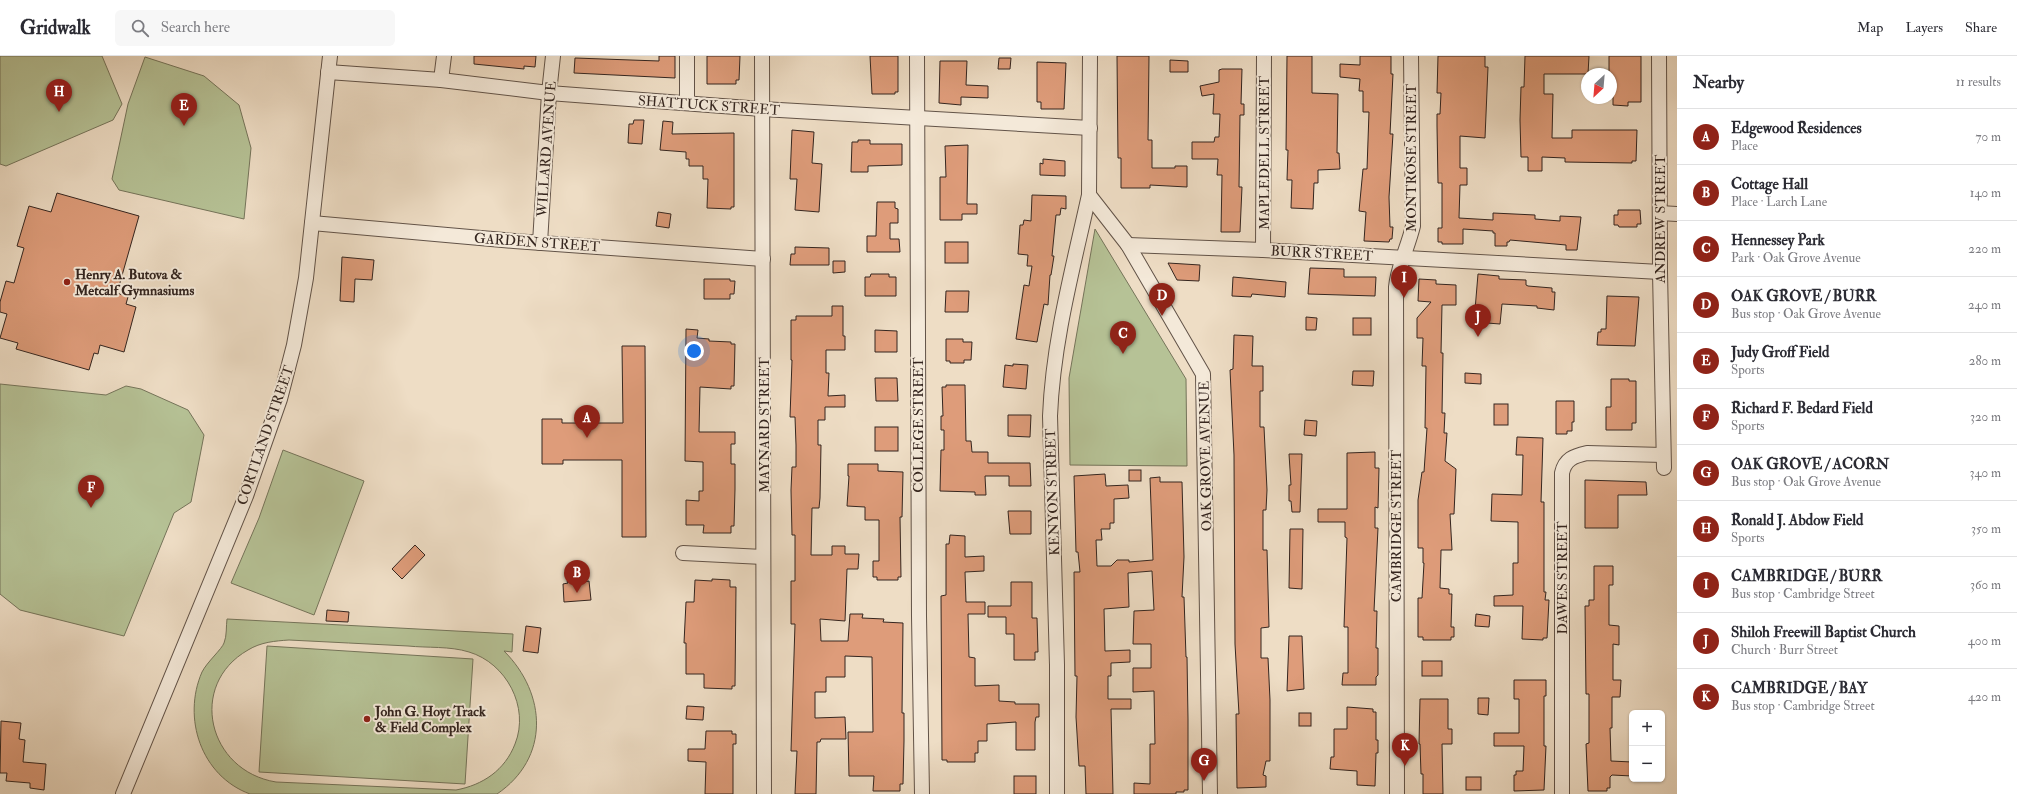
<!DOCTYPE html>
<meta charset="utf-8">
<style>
:root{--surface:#fff;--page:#f7f7f7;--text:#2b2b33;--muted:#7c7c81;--line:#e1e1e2;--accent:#8f2418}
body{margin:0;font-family:"IM FELL Double Pica",serif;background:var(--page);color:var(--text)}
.controls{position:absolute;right:12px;bottom:12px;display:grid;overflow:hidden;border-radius:6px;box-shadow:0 1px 3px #0004}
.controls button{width:36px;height:36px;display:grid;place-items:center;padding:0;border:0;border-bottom:1px solid var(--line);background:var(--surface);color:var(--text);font:20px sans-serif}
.compass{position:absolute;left:1581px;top:12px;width:36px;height:36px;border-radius:50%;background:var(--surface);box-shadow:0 1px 3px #0004;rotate:206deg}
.you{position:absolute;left:694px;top:295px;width:14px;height:14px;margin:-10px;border:3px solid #fff;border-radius:50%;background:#1a73e8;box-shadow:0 0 0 6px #1a73e833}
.badge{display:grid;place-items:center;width:26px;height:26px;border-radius:50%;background:var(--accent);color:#fff;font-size:13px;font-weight:700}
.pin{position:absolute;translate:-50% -33px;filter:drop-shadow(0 1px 2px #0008)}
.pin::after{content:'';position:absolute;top:21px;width:14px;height:12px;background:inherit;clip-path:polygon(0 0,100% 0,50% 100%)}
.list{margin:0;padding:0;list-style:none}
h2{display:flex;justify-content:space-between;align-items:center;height:52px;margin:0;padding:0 16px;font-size:17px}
h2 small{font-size:13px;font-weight:400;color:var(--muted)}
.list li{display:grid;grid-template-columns:26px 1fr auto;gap:12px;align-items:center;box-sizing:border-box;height:56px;padding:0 16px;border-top:1px solid var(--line)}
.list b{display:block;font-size:15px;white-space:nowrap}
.list p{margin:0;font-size:13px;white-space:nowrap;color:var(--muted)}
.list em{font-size:13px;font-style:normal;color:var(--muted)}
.icon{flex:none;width:22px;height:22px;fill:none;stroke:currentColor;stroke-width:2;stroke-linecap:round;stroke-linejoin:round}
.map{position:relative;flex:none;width:1677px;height:738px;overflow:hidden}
header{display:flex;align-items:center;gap:24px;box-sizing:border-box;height:56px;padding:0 20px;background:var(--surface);border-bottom:1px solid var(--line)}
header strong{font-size:19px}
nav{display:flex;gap:22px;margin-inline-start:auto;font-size:14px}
.search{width:280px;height:36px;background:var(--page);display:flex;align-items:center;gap:10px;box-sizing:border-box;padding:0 14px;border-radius:6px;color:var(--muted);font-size:15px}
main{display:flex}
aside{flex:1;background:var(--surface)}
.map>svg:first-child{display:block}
.green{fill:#b6c296;stroke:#75745a;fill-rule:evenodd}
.building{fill:#de9c7a;stroke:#34251f}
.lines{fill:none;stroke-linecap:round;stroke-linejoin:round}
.street-casing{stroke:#625348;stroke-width:16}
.street{stroke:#f4e9d9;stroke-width:14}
.poi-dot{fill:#8f2418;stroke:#f4e9d9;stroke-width:1.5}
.labels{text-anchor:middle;stroke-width:4;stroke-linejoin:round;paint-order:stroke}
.street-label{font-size:14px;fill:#34251f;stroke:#f4e9d9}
.poi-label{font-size:14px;font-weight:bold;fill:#34251f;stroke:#f4e9d9;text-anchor:start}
</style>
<header>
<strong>Gridwalk</strong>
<div class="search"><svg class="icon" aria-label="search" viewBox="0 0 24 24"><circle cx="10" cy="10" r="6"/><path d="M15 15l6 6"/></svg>Search here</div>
<nav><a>Map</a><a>Layers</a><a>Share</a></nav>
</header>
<main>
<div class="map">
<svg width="1677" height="738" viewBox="0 0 1677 738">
<rect width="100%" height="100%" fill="#eeddc5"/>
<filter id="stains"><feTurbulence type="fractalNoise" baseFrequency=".005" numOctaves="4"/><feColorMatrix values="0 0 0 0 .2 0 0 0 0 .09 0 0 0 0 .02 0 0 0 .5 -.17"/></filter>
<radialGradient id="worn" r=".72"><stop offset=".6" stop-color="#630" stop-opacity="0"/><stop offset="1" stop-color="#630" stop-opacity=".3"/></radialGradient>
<g class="green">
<path d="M0 0H102L122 48 113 64 6 110 0 108Z"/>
<path d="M145 1 204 20 239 49 251 92 244 163 119 134 112 123 128 48Z"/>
<path d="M1095 173 1186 323 1187 410 1070 409 1069 322Z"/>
<path d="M0 328 106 339 126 330 141 333 188 354 204 379 191 446 174 457 124 580 20 554 0 538Z"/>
<path d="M283 394 364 425 314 559 231 527 259 462Z"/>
<path d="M227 563 513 578 512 596 504 595C547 638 550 702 497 738H250C201 720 182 662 202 616 207 606 222 593 224 587 227 580 226 570 227 563ZM289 584C329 586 368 588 408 590 427 592 450 590 469 596 506 607 530 651 515 688 505 714 483 729 456 734L276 726C208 715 187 629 248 594 261 586 275 585 289 584Z"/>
<path d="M267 590 473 603 465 728 259 716Z"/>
</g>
<g class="building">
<path d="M474 0H536L535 11 524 10V13L474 8Z"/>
<path d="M659 0H675V22L574 17 575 2 659 5Z"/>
<path d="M707 0H740L739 24H736V28H707Z"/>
<path d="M870 0H898V36H895V38H872Z"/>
<path d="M1117 0H1149L1148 84H1152V112H1175V110H1187V131L1150 129V132H1121V102H1118Z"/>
<path d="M1287 0H1312V37L1338 38 1337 97H1339L1340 113 1318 114V127H1314L1313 153 1291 152 1292 124H1287L1288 94H1286Z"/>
<path d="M1360 0H1391V18H1393L1390 78H1393L1389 141 1390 171H1393L1392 183H1390L1389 186 1364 185 1366 156 1359 155 1363 113H1367L1369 56H1363V35H1359L1360 23 1340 21V8L1360 9Z"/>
<path d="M1438 0H1485V11H1488L1485 82 1460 80V112H1467V129H1460L1459 162 1493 164V157L1535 159V163L1560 165V160L1581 161 1577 194H1566V189L1510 184 1509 186H1507V190H1495V177H1493V175L1463 173V188H1442V186H1438V172H1442V127H1438L1437 70V58H1440L1441 37H1437Z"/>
<path d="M1525 0H1589L1588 18H1544V38H1553L1552 82H1572V74H1637L1636 105H1632V107L1565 106V102L1542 101V115H1528V101H1521L1520 64 1521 31H1524Z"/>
<path d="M1609 0H1641V46H1628V50L1613 49V38H1611V18H1609Z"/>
<path d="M999 2H1011L1010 13H998Z"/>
<path d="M1170 4 1188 5V16H1170Z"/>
<path d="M940 5H967L966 29 988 30V42L961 41V49L939 47Z"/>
<path d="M1037 6 1066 7 1064 53H1041V46H1037Z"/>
<path d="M1222 13H1242L1241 48H1244V59H1240L1239 131H1242L1240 176H1221L1222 119H1217L1218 103H1192V86H1214L1215 81H1219L1220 58H1213L1214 38 1202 40 1200 30 1219 26V14Z"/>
<path d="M634 64H644L642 88 628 87 629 68H633Z"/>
<path d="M663 65 673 66 672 78 734 77V151H731V153L707 152 708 123H703V110H689V103H686V96L660 94Z"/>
<path d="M792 74 814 76 812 107 822 108 819 156 795 154 797 123H790Z"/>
<path d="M858 84H870V88H902V109L868 110V116H851L852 86H858Z"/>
<path d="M968 89 967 148H977V158H962V164H940V121H946L945 90Z"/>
<path d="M1043 103 1065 105V120L1040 119V107L1043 108Z"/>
<path d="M57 137 139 160 117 237 128 241 126 248 136 251 124 296 100 289 98 298 94 297 89 314 16 293 18 287 0 282 7 258 0 256V246L6 225 14 227 24 192 17 190 29 150 51 156Z"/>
<path d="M1032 139 1066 140V153L1061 152 1060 159H1056L1052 200H1054L1051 219H1050L1048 249 1044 248 1037 286 1016 283 1024 229 1029 230 1032 210H1027L1028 199 1018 198 1020 169H1023L1024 164 1031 165Z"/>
<path d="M877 146H895V152L898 153V167H890V183H899L900 196H867V180H876Z"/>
<path d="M1618 154H1640L1641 168H1637V171H1619L1618 169H1614V159H1618Z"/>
<path d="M658 156 671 158 669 172 656 170Z"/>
<rect x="945" y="186" width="23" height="21"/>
<path d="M795 191 829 192V209H790L791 198H795Z"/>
<path d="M342 201 374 204 372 224 355 223 354 246 340 245Z"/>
<path d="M833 205H845V216L833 217Z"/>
<path d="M1168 207 1200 209 1199 225 1177 224Z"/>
<path d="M1310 212 1344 213V221H1376L1375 240 1308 238Z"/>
<path d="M871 218H889V221H896V240H865V221H870Z"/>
<path d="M1478 218 1499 220V223L1526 224V229L1528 230 1552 232V236H1555L1554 254 1537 252V250L1502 248 1500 268 1474 266Z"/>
<path d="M1233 221 1286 226 1285 241 1252 238 1251 241 1232 240Z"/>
<path d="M704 223H730V225H735L734 238H730V243H704Z"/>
<path d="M1419 223 1436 224V228L1456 229V249H1442L1441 297H1443L1442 357H1445L1444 377H1447L1445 405 1456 413 1454 458H1450L1452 494H1441V496L1440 532 1449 533V538H1452L1451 571H1454V581H1451V584H1423V581H1418V542H1422L1424 507H1423V492H1418V444L1422 416H1424L1427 372H1425L1426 310H1422L1423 282H1417V262L1431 246 1418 245Z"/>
<path d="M946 235H969L968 256H945Z"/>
<path d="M1607 240 1639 241 1635 290 1597 289 1598 276H1601V273H1606Z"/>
<path d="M832 250H843V280H845V294H826V317H829L828 340 845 339V351H825V364H818V389H821L820 442 819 452H812L811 499H832V490H845V498H859L858 513H847L845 565 820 563 821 585H848L850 558H863L862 562 884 563 883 566 903 567 902 657H904V685L903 728H900V735H873L874 720H849L848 676H873L872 601 845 600V621H826V636H815V662L845 661 846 683H821L820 686H817L816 738H795L797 695H791L795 568H791V525H795V479H792L791 434 792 411H796V389L795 361H790L792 304H791V264H796V260H832Z"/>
<path d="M1306 261 1317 262 1316 274H1306Z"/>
<rect x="1353" y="262" width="18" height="17"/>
<path d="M686 273 698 274 697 282 709 283V285L731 286V288H735L734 330H731V333L700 331 699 376H735V388H731V408H735V433L734 470H731V477H703L704 469H686V444L699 445V435H703V406L685 405Z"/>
<path d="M875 274 897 275V296H875Z"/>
<path d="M1234 279 1253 280 1252 310H1263V335H1260V371H1264L1267 434 1266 454H1263V494H1267L1269 571 1261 572V602H1268L1270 644V705H1266L1263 719 1266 720V731L1237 732 1236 658H1239L1235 588 1234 399 1230 314 1233 313Z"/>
<path d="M946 283H963V286H972L971 304H964V307H950V305H946Z"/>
<path d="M622 290H645L646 481H622V404H563V408H542V363H562V367H623Z"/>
<path d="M1013 308 1028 309 1026 333 1003 331 1005 309 1013 310Z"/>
<path d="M1353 315H1374L1373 330 1352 329Z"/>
<path d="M1465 317 1481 318V328L1465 327Z"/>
<path d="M875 322H897L898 345H876Z"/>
<path d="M1611 323H1629V325H1636V367H1632V374H1606V351H1611Z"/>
<path d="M946 329H965L966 385H971L972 396H988V407H1030L1031 430H1009V420H985L986 439H975V436L940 435 941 394H944V374H941V360H943L942 331H946Z"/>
<path d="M1556 345H1574V366H1572V375H1567V378H1556Z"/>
<rect x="1494" y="348" width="14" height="21"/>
<path d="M1008 359H1031L1030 381 1008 380Z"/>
<path d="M1305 364 1317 365 1316 380 1304 379Z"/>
<rect x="875" y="371" width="23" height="24"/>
<path d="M1517 381 1543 382 1541 446H1544V536H1546L1545 544H1549L1547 582H1543V584L1522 583 1523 550H1494V540L1513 539V507H1518V466L1491 465 1492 438 1522 439 1523 399H1516Z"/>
<path d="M1375 396V412H1379L1378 452 1375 451V472H1378L1374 555H1377L1376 592H1378V619L1376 621V629H1342L1343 617H1348V571H1344L1347 482 1345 481V466H1318V453H1347V397Z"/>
<path d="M1289 398H1302L1300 456H1292L1291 445H1289V429H1291Z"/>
<path d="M848 408H878V415L903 416 902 461H900L901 521H898V524H877V521H873V505H879V464H865V451L847 450 849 420H848Z"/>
<rect x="1129" y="414" width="12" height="11"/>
<path d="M1105 418 1106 430 1128 429 1129 442 1114 443V467H1110V473H1101L1102 484H1096L1097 510H1111L1117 504H1129V506L1153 504 1150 422 1160 421V426H1182L1184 501 1182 541H1184L1186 601H1187L1188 663V734H1184V736H1176V738H1134V727L1150 728V688H1155L1154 635 1133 636V612H1151V588H1133L1134 555 1154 554 1152 515 1128 517 1129 551 1104 553 1105 595 1130 594V606L1111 607V620H1108V643H1131V653H1111L1113 738H1086L1085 710H1079L1076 661 1077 620H1075L1074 516H1080L1078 496H1076L1074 420Z"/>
<path d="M1585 424 1646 426 1647 439H1618V472H1585Z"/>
<path d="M1008 455H1031V478H1010Z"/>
<path d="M1290 473H1303L1302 533 1289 532Z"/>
<path d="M950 479 965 480V501L984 500V515L965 516 966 546H985V558H968L969 601 975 602V630L999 629V645L1015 646V648H1039V661H1036L1035 666V694H1016V666L987 668V685H978V697H975V706H947V704H942L941 540 946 539V488H949Z"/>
<path d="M415 489 425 499 402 523 392 513Z"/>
<path d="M1594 510H1613V529H1609V569L1619 570V589L1613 588V624H1621L1620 641H1612V672H1610L1611 705 1632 706V720L1612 719 1610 721V732H1607V735H1588L1586 688 1589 687V638H1586L1585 550H1589V544H1594Z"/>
<path d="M583 523V526L589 525 591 544 564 546 563 528 568 527 567 525Z"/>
<path d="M712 523 730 524V531H736L735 630H732V633L704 632V618H686V587H684L686 546H694L695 524 712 525Z"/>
<path d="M1011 526H1032V562H1037L1038 596H1035V604H1014V578H1006V561H988V550H1011Z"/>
<path d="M327 554 349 556 348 566 326 565Z"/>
<path d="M1476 558 1490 560 1489 571 1475 570Z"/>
<path d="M526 570 541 572 538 597 523 595Z"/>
<path d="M1289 580H1302L1304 633 1287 635Z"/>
<rect x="1422" y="605" width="20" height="15"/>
<path d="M1514 624H1546V640H1544V690H1546L1544 734 1514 735V719H1516V715H1523L1524 690H1494V677H1519V643H1514Z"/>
<path d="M1478 642H1489L1488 659 1478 658Z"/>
<path d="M1420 643H1448V673H1452V688H1442L1443 738H1423V718H1421L1420 688H1419Z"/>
<path d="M687 650 704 651 703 664 686 663Z"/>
<path d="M1347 651 1373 653V656H1376V684H1378V697H1376L1375 730 1357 729V715L1330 713 1331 701H1334V673H1347Z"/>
<rect x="1299" y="657" width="12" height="13"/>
<path d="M1 665 21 667 19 683 25 684 23 706 46 708 44 734 30 732V727L6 725 7 717H0Z"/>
<path d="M706 675H732V678H736V688H733V738H705L706 706 688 705V693H705Z"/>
<rect x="1014" y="720" width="22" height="18"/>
<rect x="1466" y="721" width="15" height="13"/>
</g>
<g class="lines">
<g class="street-casing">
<g id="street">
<path d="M687 0V46"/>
<path d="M762 0 764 738"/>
<path d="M917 0 919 560 922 738"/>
<path d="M1090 0 1089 139 1128 189 1203 318 1210 738"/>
<path d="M1659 0 1660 216 1664 412"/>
<path d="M328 16 441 24 549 37 762 53 1090 72"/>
<path d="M441 24 444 0"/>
<path d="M1660 157 1677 158"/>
<path d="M312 167 514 185 763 203"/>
<path d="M540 187 549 37 553 0"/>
<path d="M1128 189 1263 194 1660 216"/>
<path d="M1263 194 1264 0"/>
<path d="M683 497 763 501"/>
<path d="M123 738 246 440 280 343 294 289 306 222 330 0"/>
<path d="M1057 738V609L1050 360C1053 285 1073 212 1089 139"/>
<path d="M1397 738 1396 231C1398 210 1408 191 1413 170L1411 0"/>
<path d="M1562 738V417C1565 403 1574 400 1587 397L1663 399"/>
</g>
</g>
<use href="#street" class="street"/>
</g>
<g class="poi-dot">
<circle cx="67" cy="226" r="4"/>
<circle cx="367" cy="663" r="4"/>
</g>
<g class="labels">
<g class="street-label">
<text transform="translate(709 49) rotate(4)" y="5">SHATTUCK STREET</text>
<text transform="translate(546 93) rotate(-86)" y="5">WILLARD AVENUE</text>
<text transform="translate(1264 97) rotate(-90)" y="5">MAPLEDELL STREET</text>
<text transform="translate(1411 102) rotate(-90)" y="5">MONTROSE STREET</text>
<text transform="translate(1660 163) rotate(-90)" y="5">ANDREW STREET</text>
<text transform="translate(537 186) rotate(4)" y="5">GARDEN STREET</text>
<text transform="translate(1322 197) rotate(3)" y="5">BURR STREET</text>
<text transform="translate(764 369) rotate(-90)" y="5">MAYNARD STREET</text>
<text transform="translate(918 369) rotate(-90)" y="5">COLLEGE STREET</text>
<text transform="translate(265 379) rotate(-71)" y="5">CORTLAND STREET</text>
<text transform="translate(1205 400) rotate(-91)" y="5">OAK GROVE AVENUE</text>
<text transform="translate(1052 436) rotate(-92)" y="5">KENYON STREET</text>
<text transform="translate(1396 470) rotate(-90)" y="5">CAMBRIDGE STREET</text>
<text transform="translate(1562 522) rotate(-90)" y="5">DAWES STREET</text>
</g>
<g class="poi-label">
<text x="75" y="223">Henry A. Butova &amp;<tspan x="75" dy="16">Metcalf Gymnasiums</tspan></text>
<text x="375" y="660">John G. Hoyt Track<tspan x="375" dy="16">&amp; Field Complex</tspan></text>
</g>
</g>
<rect width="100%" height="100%" filter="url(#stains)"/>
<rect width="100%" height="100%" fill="url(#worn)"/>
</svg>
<div class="controls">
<button>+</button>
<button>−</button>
</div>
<svg class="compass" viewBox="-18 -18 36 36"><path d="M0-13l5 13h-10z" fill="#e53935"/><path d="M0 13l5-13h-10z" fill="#7c7c81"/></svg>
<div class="you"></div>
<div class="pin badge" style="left:587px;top:382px">A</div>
<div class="pin badge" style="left:577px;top:537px">B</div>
<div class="pin badge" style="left:1123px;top:298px">C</div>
<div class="pin badge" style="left:1162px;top:260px">D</div>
<div class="pin badge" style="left:184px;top:70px">E</div>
<div class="pin badge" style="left:91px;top:452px">F</div>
<div class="pin badge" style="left:1204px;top:725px">G</div>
<div class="pin badge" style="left:59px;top:56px">H</div>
<div class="pin badge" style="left:1404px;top:242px">I</div>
<div class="pin badge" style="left:1478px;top:281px">J</div>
<div class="pin badge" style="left:1405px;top:710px">K</div>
</div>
<aside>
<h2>Nearby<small>11 results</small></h2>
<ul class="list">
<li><span class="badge">A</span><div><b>Edgewood Residences</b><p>Place</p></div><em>70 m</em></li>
<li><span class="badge">B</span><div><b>Cottage Hall</b><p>Place · Larch Lane</p></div><em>140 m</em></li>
<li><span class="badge">C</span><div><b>Hennessey Park</b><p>Park · Oak Grove Avenue</p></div><em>220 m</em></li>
<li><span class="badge">D</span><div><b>OAK GROVE / BURR</b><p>Bus stop · Oak Grove Avenue</p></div><em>240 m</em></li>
<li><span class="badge">E</span><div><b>Judy Groff Field</b><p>Sports</p></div><em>280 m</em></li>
<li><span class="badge">F</span><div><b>Richard F. Bedard Field</b><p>Sports</p></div><em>320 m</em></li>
<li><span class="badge">G</span><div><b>OAK GROVE / ACORN</b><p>Bus stop · Oak Grove Avenue</p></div><em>340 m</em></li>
<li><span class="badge">H</span><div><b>Ronald J. Abdow Field</b><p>Sports</p></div><em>350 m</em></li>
<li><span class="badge">I</span><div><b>CAMBRIDGE / BURR</b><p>Bus stop · Cambridge Street</p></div><em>360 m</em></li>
<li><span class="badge">J</span><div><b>Shiloh Freewill Baptist Church</b><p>Church · Burr Street</p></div><em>400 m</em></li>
<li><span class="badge">K</span><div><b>CAMBRIDGE / BAY</b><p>Bus stop · Cambridge Street</p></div><em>420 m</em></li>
</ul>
</aside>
</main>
